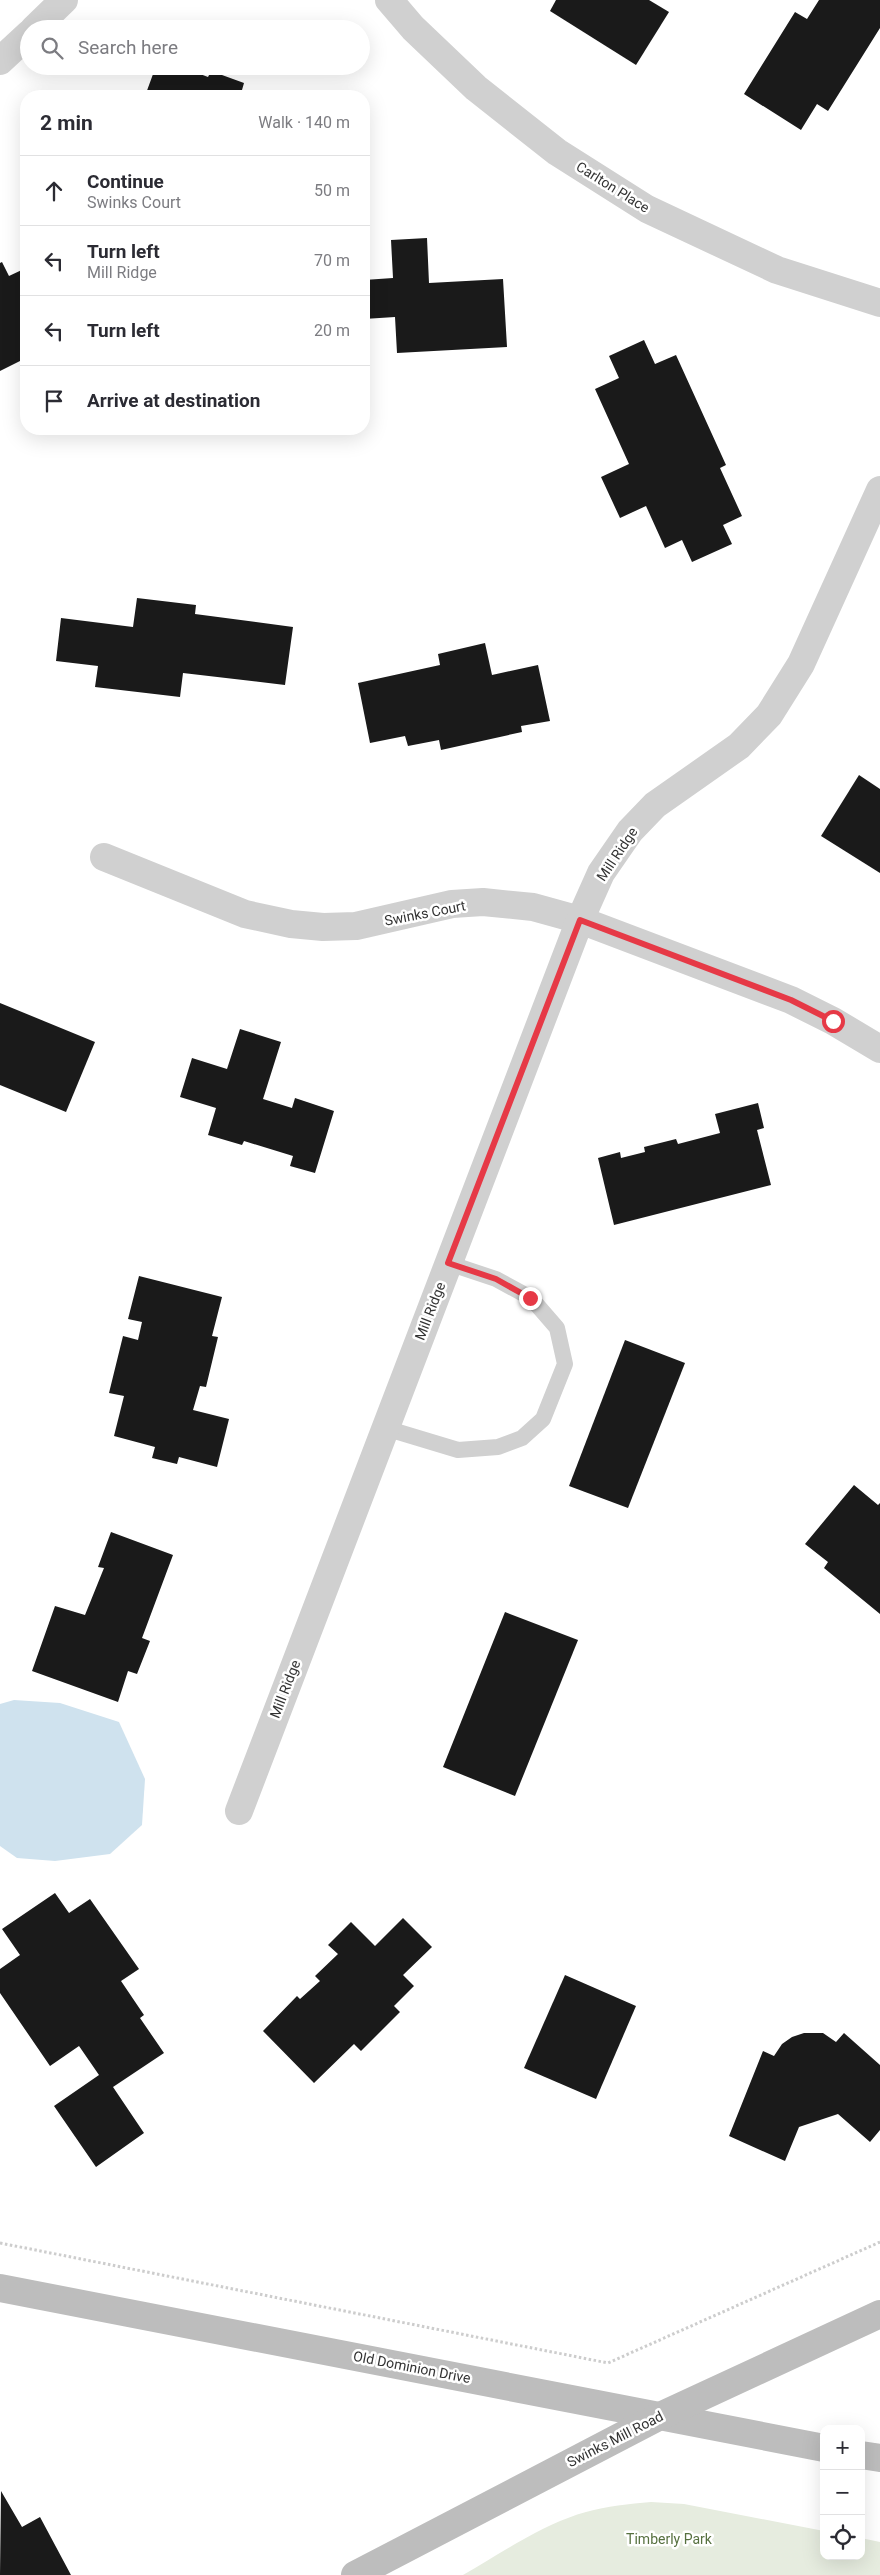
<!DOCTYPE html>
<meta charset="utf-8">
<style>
:root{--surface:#fff;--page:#f7f7f7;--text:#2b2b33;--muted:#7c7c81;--line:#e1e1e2}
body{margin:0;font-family:Roboto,sans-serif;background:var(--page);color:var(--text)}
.controls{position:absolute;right:15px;bottom:15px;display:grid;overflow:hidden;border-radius:10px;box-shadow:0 5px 20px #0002}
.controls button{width:45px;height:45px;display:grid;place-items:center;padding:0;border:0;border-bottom:1px solid var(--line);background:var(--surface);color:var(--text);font:25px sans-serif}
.stop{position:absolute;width:15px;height:15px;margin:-11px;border:4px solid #e63946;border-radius:50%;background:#fff}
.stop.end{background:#e63946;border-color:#fff;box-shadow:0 1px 5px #0008}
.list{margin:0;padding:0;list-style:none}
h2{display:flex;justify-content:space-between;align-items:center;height:65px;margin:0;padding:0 20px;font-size:21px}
h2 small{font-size:16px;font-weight:400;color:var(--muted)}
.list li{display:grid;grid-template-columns:32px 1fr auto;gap:15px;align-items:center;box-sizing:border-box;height:70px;padding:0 20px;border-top:1px solid var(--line)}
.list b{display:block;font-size:19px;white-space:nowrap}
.list p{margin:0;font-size:16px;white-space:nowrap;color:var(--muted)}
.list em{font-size:16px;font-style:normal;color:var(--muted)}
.icon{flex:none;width:28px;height:28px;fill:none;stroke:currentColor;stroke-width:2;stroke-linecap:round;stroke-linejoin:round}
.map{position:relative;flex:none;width:880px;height:2575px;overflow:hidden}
.search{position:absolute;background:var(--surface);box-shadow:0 5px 20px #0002;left:20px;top:20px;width:350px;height:55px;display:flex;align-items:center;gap:12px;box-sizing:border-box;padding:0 18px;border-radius:28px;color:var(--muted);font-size:19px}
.panel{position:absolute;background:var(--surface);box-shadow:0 5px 20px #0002;left:20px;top:90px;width:350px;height:345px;border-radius:20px}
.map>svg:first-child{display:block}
.green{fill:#e6ecdf}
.water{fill:#cfe2ee}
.building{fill:#1a1a1a}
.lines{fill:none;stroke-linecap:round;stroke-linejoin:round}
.path{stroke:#cdcdcd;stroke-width:3;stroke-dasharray:2.5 2.5;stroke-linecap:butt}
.lane{stroke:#d0d0d0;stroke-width:16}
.street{stroke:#d0d0d0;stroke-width:28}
.secondary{stroke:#bdbdbd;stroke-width:28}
.route{stroke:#e63946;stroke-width:6}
.labels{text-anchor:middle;stroke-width:5;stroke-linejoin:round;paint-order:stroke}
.street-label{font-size:14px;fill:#333;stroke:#fff}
.park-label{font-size:14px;fill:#56703f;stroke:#fff}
</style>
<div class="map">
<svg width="880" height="2575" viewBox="0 0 880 2575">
<rect width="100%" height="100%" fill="#fff"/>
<path class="green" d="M651 2502 684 2504 824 2531V2556H861V2538L880 2542V2575H463C502 2553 542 2524 586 2512 607 2506 629 2504 651 2502Z"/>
<path class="water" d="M14 1700 60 1703 119 1722 145 1779 142 1825 110 1854 55 1861 17 1858 0 1846V1704Z"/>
<g class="building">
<path d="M556 0H649L669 12 636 65 550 11Z"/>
<path d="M819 0H880V28L828 111 817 104 801 130 744 94 795 12 807 19Z"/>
<path d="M156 66H179L208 77 211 71 244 83 242 90 259 96H145Z"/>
<path d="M427 238 429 283 503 279 507 347 397 353 395 317 364 319V280L393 278 391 240Z"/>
<path d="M2 262 9 276 26 268V358L0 371V263Z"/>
<path d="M644 340 655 364 676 355 726 465 720 468 742 516 723 525 732 544 692 562 682 540 665 548 646 506 620 518 601 477 629 464 595 389 619 378 609 356Z"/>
<path d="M137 598 196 605 195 614 293 627 285 685 183 673 180 697 95 687 98 666 56 661 61 618 133 627Z"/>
<path d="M485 643 492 675 538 665 550 721 521 726 522 732 441 750 439 740 408 746 405 736 370 743 358 683 440 665 438 654Z"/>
<path d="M859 775 880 789V873L821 836Z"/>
<path d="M0 1003 95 1042 66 1112 0 1085Z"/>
<path d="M240 1029 281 1042 263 1099 292 1108 295 1098 334 1111 315 1173 290 1166 293 1156 244 1141 242 1145 208 1135 216 1108 180 1097 192 1058 227 1069Z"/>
<path d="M758 1103 764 1128 757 1130 771 1185 614 1225 598 1158 620 1152 621 1158 645 1152 644 1147 676 1139 678 1144 720 1133 715 1114Z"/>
<path d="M139 1276 222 1297 212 1336 218 1337 206 1387 200 1386 193 1410 229 1419 217 1467 179 1457 177 1464 152 1458 155 1447 114 1436 124 1396 109 1393 123 1336 138 1340 142 1322 128 1319Z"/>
<path d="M625 1340 685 1363 628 1508 569 1486Z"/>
<path d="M854 1485 878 1505 880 1503V1614L824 1568 828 1562 805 1544Z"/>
<path d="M111 1532 173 1555 142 1638 150 1641 137 1674 128 1671 118 1702 32 1671 55 1606 85 1615 104 1568 98 1567Z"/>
<path d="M505 1612 578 1640 515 1796 443 1767Z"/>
<path d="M55 1893 69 1913 90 1899 139 1969 121 1981 144 2015 140 2018 164 2053 113 2087 144 2133 96 2167 54 2106 99 2075 79 2046 50 2066 0 1993V1969L20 1955 2 1929Z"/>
<path d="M403 1918 432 1947 403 1975 414 1986 394 2006 400 2012 361 2051 354 2044 314 2083 263 2031 297 1996 300 1999 320 1981 315 1976 338 1954 328 1945 351 1922 375 1946Z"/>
<path d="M565 1975 636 2006 596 2099 524 2068Z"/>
<path d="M804 2033H823L836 2042 844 2033 880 2065V2130L870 2142 838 2114 799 2127 785 2161 729 2136 763 2051 774 2056 782 2044 792 2037Z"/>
<path d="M1 2491 22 2527 40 2517 71 2575H0Z"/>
</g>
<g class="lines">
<path class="path" d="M0 2243 608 2363 880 2242"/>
<path class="lane" d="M385 1428 458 1450 498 1447 522 1438 543 1419 565 1364 557 1328 531 1298 496 1279 448 1263"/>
<g class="street">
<path d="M389 0 413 28 476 88 557 152 647 209 777 270 880 303"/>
<path d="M34 29 64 0"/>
<path d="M0 61 29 34"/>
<path d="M104 857 245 914 291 924 323 927 356 926 452 904 483 902 533 907 580 920 791 1000 833 1021 880 1049"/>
<path d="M239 1811 580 920 601 873 630 831 655 805 739 746 769 715 801 664 880 490"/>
</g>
<g class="secondary">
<path d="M0 2288 824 2448"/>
<path d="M861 2455 880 2458"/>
<path d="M355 2575 658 2417 880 2314"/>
</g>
</g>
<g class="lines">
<path class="route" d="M530 1298 496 1279 448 1263 580 920 791 1000 833 1021"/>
</g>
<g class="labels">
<g class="street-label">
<text transform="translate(613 187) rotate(32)" y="5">Carlton Place</text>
<text transform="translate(617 854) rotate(-56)" y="5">Mill Ridge</text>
<text transform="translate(425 913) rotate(-11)" y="5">Swinks Court</text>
<text transform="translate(430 1311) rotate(-69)" y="5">Mill Ridge</text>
<text transform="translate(285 1689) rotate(-69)" y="5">Mill Ridge</text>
<text transform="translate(412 2367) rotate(11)" y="5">Old Dominion Drive</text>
<text transform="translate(615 2439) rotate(-27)" y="5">Swinks Mill Road</text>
</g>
<g class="park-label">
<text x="669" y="2544">Timberly Park</text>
</g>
</g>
</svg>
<div class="controls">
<button>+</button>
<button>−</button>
<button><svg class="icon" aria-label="locate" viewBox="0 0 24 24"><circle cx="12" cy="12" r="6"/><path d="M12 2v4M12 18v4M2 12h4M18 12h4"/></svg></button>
</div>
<div class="stop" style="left:833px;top:1021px"></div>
<div class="stop end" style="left:530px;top:1298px"></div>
<div class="search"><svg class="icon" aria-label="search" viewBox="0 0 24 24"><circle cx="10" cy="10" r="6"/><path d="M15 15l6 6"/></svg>Search here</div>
<section class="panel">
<h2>2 min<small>Walk · 140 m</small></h2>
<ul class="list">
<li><svg class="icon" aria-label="ahead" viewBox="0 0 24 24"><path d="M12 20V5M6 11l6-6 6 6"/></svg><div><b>Continue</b><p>Swinks Court</p></div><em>50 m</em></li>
<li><svg class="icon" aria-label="left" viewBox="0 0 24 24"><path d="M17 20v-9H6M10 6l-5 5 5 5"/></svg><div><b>Turn left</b><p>Mill Ridge</p></div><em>70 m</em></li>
<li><svg class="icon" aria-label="left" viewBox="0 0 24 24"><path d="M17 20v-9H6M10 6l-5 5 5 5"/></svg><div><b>Turn left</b></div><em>20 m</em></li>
<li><svg class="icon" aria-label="arrive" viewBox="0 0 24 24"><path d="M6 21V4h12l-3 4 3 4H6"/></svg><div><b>Arrive at destination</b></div></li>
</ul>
</section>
</div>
